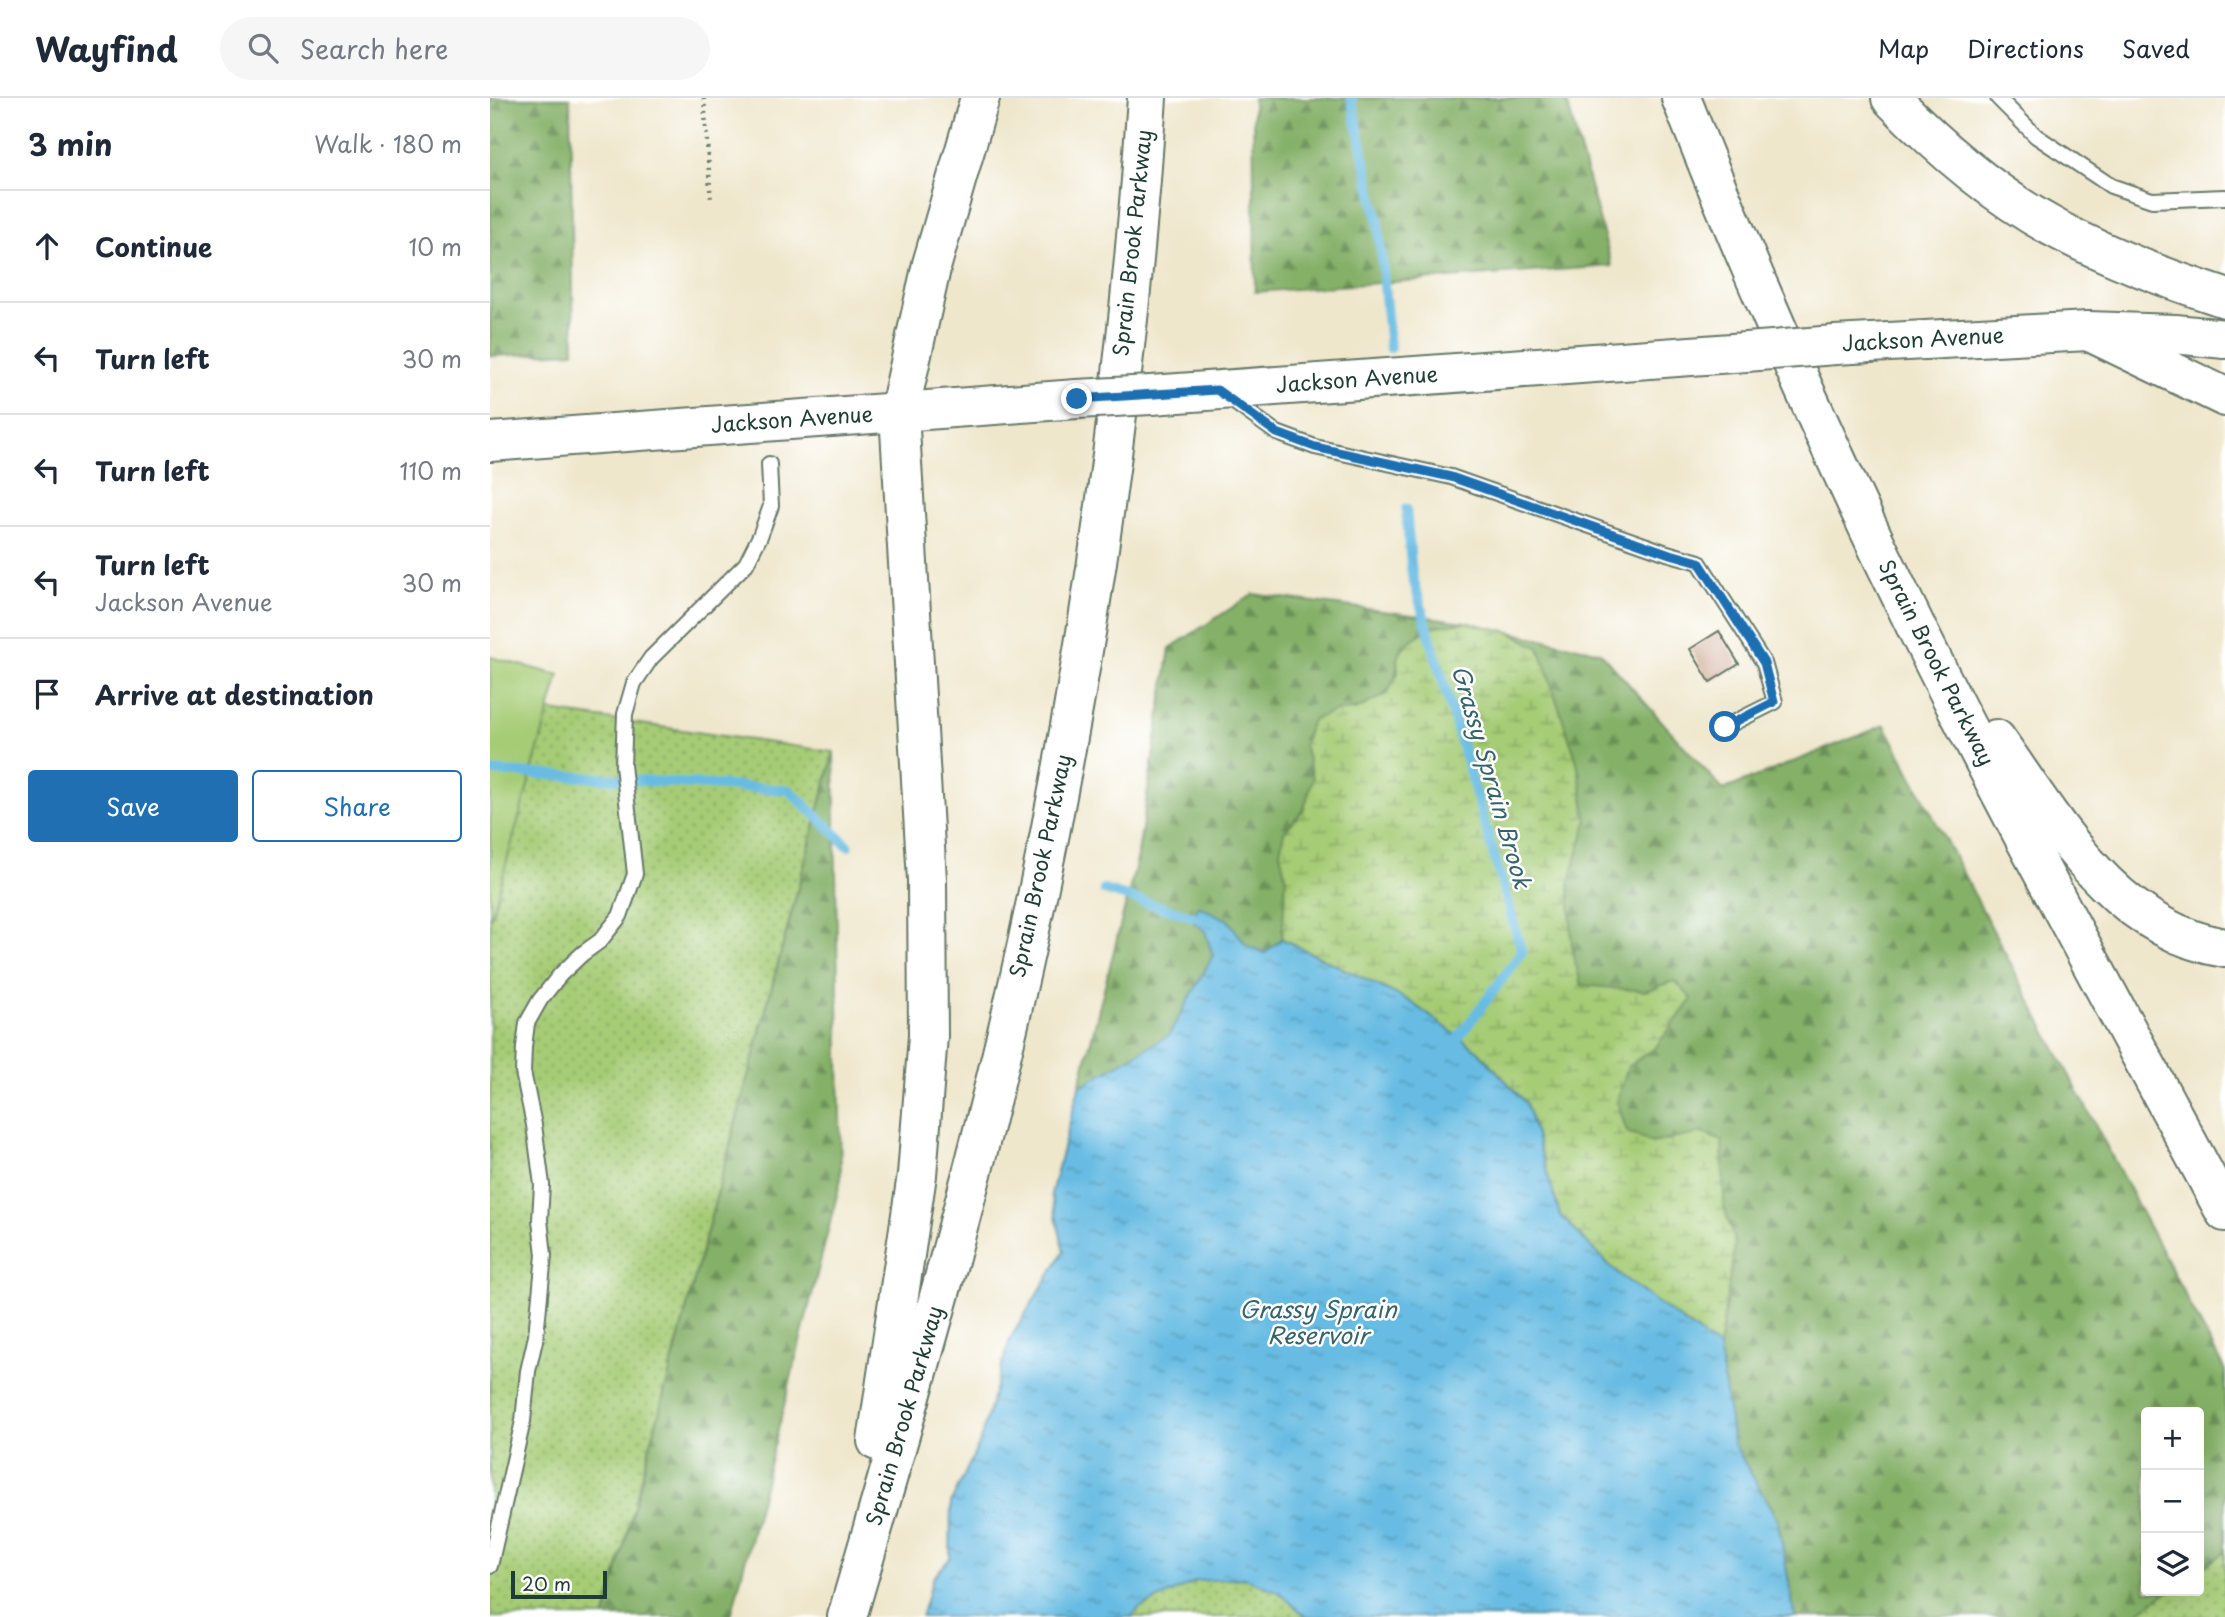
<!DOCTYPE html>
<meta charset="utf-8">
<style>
:root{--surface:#fff;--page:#f6f6f7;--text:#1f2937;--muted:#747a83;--line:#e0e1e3;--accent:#1f6fb2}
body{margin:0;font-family:"Playpen Sans",sans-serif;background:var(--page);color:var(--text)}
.controls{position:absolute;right:21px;bottom:21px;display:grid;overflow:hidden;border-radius:7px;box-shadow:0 7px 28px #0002}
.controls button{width:63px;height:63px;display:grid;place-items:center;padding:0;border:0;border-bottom:2px solid var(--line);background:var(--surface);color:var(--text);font:35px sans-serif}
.scale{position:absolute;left:21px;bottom:18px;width:96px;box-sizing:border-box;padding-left:7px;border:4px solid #1f3d34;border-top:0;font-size:19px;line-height:24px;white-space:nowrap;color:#1f3d34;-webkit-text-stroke:5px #fff;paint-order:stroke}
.stop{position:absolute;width:21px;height:21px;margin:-16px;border:5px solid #1f6fb2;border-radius:50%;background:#fff}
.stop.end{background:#1f6fb2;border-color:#fff;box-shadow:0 2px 7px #0008}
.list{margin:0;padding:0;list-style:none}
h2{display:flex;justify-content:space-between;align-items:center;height:91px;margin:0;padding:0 28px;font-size:30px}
h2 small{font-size:23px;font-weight:400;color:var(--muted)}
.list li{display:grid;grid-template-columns:46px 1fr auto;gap:21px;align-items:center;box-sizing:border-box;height:112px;padding:0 28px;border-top:2px solid var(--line)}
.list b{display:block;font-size:26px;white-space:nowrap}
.list p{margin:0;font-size:23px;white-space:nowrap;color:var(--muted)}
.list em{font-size:23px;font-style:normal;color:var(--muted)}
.actions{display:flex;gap:14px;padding:21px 28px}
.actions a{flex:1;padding:16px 0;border:2px solid var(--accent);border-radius:7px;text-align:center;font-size:24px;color:var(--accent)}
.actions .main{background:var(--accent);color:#fff}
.icon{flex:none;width:38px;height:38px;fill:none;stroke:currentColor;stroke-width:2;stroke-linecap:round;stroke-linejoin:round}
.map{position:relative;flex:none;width:1735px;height:1519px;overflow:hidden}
header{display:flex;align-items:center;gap:42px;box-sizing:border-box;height:98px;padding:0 35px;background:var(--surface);border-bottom:2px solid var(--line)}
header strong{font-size:33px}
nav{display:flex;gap:38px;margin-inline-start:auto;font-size:24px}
.search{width:490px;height:63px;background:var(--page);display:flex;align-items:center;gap:18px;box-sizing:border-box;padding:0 24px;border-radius:38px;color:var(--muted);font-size:26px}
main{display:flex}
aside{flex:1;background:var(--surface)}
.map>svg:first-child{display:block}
.grass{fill:url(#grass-dots);stroke:#628455;stroke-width:2}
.forest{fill:url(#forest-firs);stroke:#52764e;stroke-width:2}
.wetland{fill:url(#wetland-marsh);stroke:#628455;stroke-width:2}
.park{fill:#a6cc76;stroke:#628455;stroke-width:2}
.water{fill:url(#water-ripples);stroke:#437c8c;stroke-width:2}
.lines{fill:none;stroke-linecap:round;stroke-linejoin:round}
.stream{stroke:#67bce3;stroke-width:10}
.building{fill:#c89e85}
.lane-casing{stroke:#687869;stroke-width:18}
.secondary-casing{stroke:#687869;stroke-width:42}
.highway-casing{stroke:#687869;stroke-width:42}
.path{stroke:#687869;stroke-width:4.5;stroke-dasharray:2 5;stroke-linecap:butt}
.lane{stroke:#fff;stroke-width:14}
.secondary{stroke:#fff;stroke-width:38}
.highway{stroke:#fff;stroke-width:38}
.secondary-bridge-casing{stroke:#687869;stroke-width:42;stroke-linecap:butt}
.secondary-bridge{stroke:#fff;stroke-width:38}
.route{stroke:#1f6fb2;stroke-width:9}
.labels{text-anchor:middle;stroke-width:5;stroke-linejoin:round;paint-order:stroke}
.street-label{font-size:21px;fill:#1f3d34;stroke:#fff}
.water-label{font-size:23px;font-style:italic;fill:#356369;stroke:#fff}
</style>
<header>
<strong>Wayfind</strong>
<div class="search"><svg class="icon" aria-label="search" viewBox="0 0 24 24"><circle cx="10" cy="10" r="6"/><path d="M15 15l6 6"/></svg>Search here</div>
<nav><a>Map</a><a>Directions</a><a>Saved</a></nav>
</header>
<main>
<aside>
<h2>3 min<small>Walk · 180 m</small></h2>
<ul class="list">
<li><svg class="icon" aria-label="ahead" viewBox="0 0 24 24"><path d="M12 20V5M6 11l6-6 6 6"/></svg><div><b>Continue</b></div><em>10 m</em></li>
<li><svg class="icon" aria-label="left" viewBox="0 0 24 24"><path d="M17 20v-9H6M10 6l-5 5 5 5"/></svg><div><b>Turn left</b></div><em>30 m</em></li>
<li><svg class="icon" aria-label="left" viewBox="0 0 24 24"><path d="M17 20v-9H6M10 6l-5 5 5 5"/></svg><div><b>Turn left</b></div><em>110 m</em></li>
<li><svg class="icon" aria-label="left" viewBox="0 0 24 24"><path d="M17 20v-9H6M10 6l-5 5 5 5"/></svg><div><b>Turn left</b><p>Jackson Avenue</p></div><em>30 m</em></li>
<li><svg class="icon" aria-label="arrive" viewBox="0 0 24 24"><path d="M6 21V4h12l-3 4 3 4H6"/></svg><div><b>Arrive at destination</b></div></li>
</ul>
<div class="actions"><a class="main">Save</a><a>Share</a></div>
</aside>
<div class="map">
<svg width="1735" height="1519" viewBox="0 0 1735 1519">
<defs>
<pattern id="grass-dots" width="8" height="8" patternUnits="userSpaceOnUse" patternTransform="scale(1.75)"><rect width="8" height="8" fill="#a6cc76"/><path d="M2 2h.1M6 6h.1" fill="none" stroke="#87a762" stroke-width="1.8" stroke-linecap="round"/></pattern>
<pattern id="forest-firs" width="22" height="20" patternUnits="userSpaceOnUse" patternTransform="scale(1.75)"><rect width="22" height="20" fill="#84b067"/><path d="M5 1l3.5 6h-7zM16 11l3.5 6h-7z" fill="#6b9056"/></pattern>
<pattern id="wetland-marsh" width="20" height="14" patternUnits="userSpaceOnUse" patternTransform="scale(1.75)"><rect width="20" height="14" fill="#a6cc76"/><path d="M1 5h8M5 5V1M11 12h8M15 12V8" fill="none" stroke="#87a762"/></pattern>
<pattern id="water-ripples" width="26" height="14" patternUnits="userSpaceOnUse" patternTransform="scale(1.75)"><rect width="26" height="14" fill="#67bce3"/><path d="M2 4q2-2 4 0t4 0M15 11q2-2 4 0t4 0" fill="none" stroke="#549ab9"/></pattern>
</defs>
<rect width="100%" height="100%" fill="#fff"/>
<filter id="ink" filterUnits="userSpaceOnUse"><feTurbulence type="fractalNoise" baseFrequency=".0143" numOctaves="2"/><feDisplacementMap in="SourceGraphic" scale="14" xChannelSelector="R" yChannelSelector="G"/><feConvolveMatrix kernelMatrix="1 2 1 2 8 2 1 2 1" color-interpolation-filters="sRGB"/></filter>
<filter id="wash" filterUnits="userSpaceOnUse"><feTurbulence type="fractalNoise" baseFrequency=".00686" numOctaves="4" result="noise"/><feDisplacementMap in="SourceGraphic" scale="28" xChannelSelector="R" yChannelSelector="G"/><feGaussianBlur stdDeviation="1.57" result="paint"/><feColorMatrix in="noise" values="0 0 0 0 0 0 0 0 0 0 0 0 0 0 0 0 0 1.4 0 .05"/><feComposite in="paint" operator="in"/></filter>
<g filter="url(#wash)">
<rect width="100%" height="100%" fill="#efe7cc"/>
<g class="grass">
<path d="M47 611 344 654 115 1519H0V764Z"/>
<path d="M1735 1391V1519H1582L1656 1493H1709V1413Z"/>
<path d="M660 1456 924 1519H600Z"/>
</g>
<g class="forest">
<path d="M0 0H80L84 254 0 258Z"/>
<path d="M763 0H1076L1122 168 765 194Z"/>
<path d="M763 496 976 524 940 529 907 560C910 598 878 611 846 613L814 646 823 680 814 711 795 734 790 753 796 780 792 841 775 855 756 847 738 822 715 833 723 858 680 937 589 989 647 762 680 550Z"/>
<path d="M1020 534 1110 554 1233 692 1395 627 1735 1273V1454L1709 1472V1314H1656V1493H1679L1640 1519H1305L1288 1423 1243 1344 1229 1250 1244 1146 1234 1108 1232 1043 1212 1035 1163 1045 1137 1034 1127 1003 1138 968 1165 950 1184 883 1155 893 1091 888 1082 851 1079 785 1097 723 1087 664 1049 550Z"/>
<path d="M344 654 351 1081 241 1519H115Z"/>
</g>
<path class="wetland" d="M976 524 1020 534 1049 550 1087 664 1097 723 1079 785 1082 851 1091 887 1155 893 1185 883 1202 901 1165 950 1138 968 1127 1004 1137 1034 1162 1045 1212 1035 1232 1043 1234 1108 1245 1146 1229 1250 1127 1175 1070 1117 1036 1005 988 953 918 902 792 841 796 780 790 754 794 734 814 711 823 680 814 646 822 622 846 613 865 612 897 596 908 575 907 560 916 546 940 529Z"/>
<path class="park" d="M0 559 69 577 0 823Z"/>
<path class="water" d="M708 808 738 822 756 847 775 855 792 841 918 902 988 953 1036 1005 1070 1117 1127 1175 1229 1250 1243 1344 1288 1423 1305 1519H816L789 1494 754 1480 707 1483 649 1510 641 1519H431L443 1480 460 1460 461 1404 489 1346 520 1241 574 1153 561 1096 589 989 679 937 723 858 715 833 704 824Z"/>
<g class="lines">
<g class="stream">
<path d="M861 0 888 122 900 250"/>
<path d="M916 411 922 477 1032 854 969 939"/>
<path d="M0 673 299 692 358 748"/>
<path d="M614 792 705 819"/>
</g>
</g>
<g id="blocks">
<path class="building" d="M1229 533 1249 566 1220 584 1200 551Z"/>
</g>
</g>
<g filter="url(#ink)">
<use href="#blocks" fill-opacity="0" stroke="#687869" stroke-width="2"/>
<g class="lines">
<g class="lane-casing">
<g id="lane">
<path d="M1508 0 1546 38 1621 88 1662 102 1735 99"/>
<path d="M737 299 787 335 825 349 961 379 1177 455 1209 464 1274 565 1285 604 1235 629"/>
<path d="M0 1468 33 1323 38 1273 46 1238 54 1157 50 1122 52 1087 44 1027 33 974 34 949 37 925 50 902 70 877 92 856 110 843 130 818 145 776 133 667 135 616 144 585 161 560 256 466 270 438 281 408 279 366"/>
</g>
</g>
<g class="secondary-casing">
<g id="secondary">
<path d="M1345 247 1598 233 1685 236 1735 241"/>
<path d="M661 297 1256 254"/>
<path d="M0 344 587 301"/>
</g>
</g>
<g class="highway-casing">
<g id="highway">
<path d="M1191 0C1262 180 1341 356 1426 529 1524 727 1631 919 1735 1114"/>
<path d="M1401 0C1451 52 1507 100 1572 134 1624 161 1680 182 1735 200"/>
<path d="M1598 233 1735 299"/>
<path d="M1506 641C1565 724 1624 832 1735 850"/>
<path d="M387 1343 427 1077 438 938 437 782 409 315 442 166 490 0"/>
<path d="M357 1519C425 1287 493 1055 543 818 600 549 639 274 657 0"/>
</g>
</g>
<path class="path" d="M214 0 221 104"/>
<use href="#lane" class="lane"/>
<use href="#secondary" class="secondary"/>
<use href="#highway" class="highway"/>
<g class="secondary-bridge-casing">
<g id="secondary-bridge">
<path d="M1256 254 1345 247"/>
<path d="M587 301 661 297"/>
</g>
</g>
<use href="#secondary-bridge" class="secondary-bridge"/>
</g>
</g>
<g class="lines" filter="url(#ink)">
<path class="route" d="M587 301 727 292 787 335 825 349 961 379 1177 455 1209 464 1274 565 1284 604 1235 629"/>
</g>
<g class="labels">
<g class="street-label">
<text transform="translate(643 145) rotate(-84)" y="7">Sprain Brook Parkway</text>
<text transform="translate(1433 242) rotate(-3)" y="7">Jackson Avenue</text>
<text transform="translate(867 282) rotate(-4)" y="7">Jackson Avenue</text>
<text transform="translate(302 322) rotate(-4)" y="7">Jackson Avenue</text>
<text transform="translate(1446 565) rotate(63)" y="7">Sprain Brook Parkway</text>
<text transform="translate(551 768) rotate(-78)" y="7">Sprain Brook Parkway</text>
<text transform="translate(415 1318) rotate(-74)" y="7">Sprain Brook Parkway</text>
</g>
<g class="water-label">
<text transform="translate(1001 679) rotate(74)" y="8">Grassy Sprain Brook</text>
<text x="828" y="1220">Grassy Sprain<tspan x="828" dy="26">Reservoir</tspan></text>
</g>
</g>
</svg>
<div class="controls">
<button>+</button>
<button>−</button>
<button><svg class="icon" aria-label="layers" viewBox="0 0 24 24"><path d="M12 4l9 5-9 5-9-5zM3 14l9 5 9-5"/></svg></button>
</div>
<div class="scale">20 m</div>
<div class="stop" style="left:1235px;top:629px"></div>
<div class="stop end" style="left:587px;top:301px"></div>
</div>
</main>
